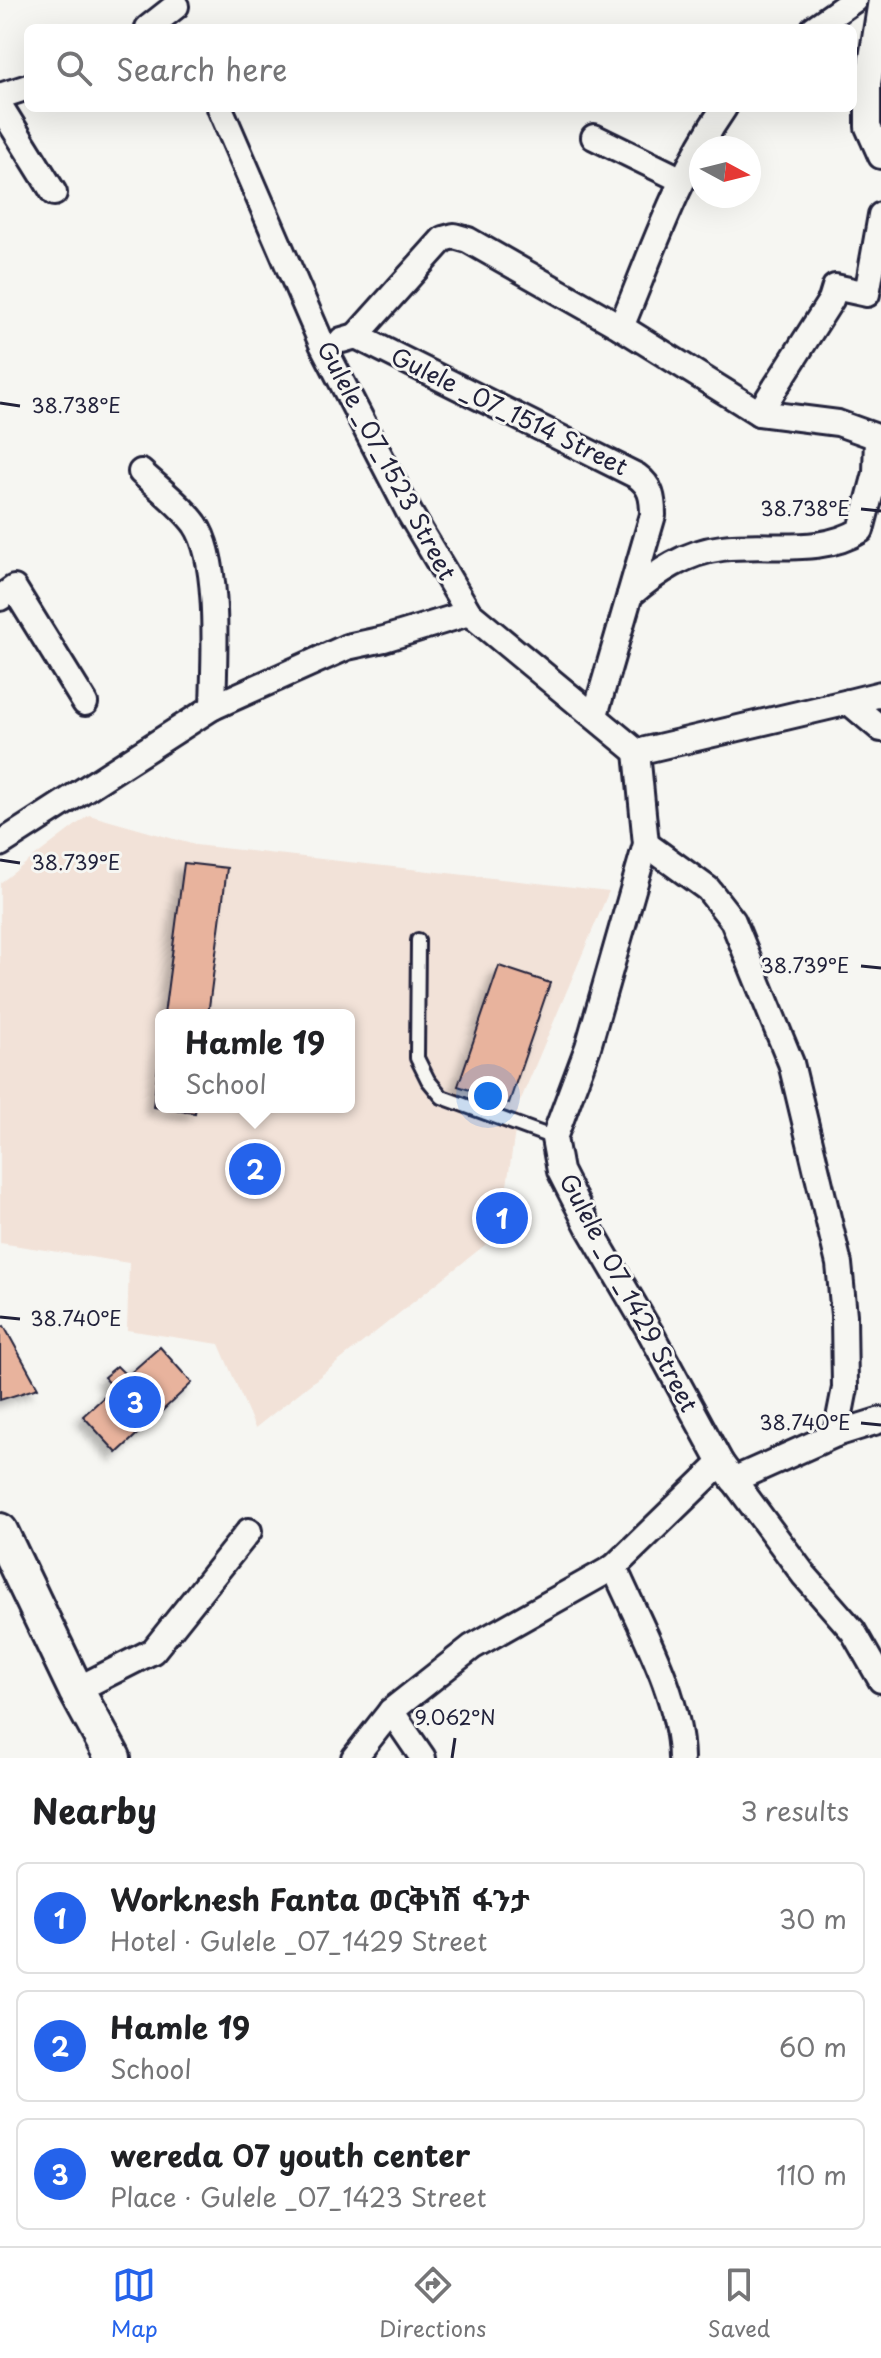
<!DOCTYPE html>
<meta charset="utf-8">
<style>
:root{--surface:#fff;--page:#f2f2f2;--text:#202124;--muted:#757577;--line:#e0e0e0;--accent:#2563eb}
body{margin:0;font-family:"Playpen Sans","Noto Sans Ethiopic",sans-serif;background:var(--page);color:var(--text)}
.compass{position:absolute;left:689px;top:136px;width:72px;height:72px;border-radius:50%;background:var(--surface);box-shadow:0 8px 32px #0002;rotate:97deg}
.you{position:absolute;left:488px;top:1096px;width:28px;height:28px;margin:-20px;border:6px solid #fff;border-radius:50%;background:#1a73e8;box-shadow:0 0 0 12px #1a73e833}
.badge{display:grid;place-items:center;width:52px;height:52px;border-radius:50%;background:var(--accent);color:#fff;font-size:26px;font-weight:700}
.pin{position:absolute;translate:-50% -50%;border:4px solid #fff;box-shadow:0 2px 8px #0006}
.popup{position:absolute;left:155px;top:1009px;width:200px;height:104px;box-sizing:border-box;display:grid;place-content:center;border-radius:12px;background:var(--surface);filter:drop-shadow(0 2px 6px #0005);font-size:26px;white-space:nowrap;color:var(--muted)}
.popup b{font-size:30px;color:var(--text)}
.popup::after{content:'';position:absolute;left:50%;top:100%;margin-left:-16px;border:16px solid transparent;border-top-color:var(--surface)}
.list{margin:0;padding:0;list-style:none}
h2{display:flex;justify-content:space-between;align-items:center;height:104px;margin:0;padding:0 32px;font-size:34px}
h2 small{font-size:26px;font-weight:400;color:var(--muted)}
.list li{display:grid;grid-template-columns:52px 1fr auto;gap:24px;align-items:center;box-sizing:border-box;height:112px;margin:0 16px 16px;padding:0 16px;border:2px solid var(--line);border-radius:12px}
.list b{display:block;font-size:30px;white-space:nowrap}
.list p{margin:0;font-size:26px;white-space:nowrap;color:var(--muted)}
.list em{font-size:26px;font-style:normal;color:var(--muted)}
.icon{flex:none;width:44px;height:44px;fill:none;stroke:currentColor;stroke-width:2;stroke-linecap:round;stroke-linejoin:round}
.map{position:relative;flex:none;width:881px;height:1758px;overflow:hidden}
.search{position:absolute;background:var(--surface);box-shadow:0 8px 32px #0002;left:24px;right:24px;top:24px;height:88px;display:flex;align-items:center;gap:20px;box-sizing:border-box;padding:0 28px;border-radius:12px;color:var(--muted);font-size:30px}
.sheet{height:488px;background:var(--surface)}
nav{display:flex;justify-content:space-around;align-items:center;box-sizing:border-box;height:112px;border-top:2px solid var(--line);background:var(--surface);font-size:22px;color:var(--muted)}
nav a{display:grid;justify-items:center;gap:4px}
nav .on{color:var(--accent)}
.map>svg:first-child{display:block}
.built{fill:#f2e2d8;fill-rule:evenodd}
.building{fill:#e8b39d;stroke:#22223b;stroke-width:2;filter:url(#shadow)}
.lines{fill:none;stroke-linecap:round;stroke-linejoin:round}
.service-casing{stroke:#22223b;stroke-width:18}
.minor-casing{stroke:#22223b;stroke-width:30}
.secondary-casing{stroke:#22223b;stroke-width:40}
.service{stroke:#f6f6f2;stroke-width:12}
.minor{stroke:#f6f6f2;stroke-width:24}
.secondary{stroke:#f6f6f2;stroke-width:34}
.ticks{fill:none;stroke:#22223b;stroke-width:3}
.labels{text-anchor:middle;stroke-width:6;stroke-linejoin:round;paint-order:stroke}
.street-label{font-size:24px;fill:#22223b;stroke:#f6f6f2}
.ticks-label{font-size:20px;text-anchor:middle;fill:#22223b;stroke:#f6f6f2;stroke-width:6;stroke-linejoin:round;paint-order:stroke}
</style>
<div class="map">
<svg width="881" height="1758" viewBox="0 0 881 1758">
<defs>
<filter id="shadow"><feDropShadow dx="-7" dy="7" stdDeviation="4" flood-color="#0004"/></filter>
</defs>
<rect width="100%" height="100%" fill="#f6f6f2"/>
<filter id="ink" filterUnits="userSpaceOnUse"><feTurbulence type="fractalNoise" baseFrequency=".0125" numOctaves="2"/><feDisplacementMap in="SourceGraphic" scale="16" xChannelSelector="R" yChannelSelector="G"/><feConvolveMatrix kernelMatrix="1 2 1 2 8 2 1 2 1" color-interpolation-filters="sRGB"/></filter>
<g filter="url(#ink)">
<path class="built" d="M89 815 195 845 609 891 519 1104 500 1233 255 1428 219 1344 127 1330 129 1263 0 1243V883ZM161 1015H349V1107H161Z"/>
<g class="building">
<path d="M184 863 227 868 208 1015H164Z"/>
<path d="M499 966 550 983 509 1103 458 1086Z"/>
<path d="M161 1042V1107H196L195 1113 153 1107Z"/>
<path d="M4 1326 38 1388 0 1400V1328Z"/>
<path d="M160 1347 192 1383 117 1453 83 1416 114 1388 104 1377 117 1366 127 1376Z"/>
</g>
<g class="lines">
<g class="service-casing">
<path id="service" d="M418 940 417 1058 428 1080 442 1097 554 1138"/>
</g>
<g class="minor-casing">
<g id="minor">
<path d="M881 0 868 84V127L881 156"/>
<path d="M148 28 176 6"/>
<path d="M814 28 854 0"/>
<path d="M0 96 28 87"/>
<path d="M0 106 54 193"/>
<path d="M220 108 322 344 409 512 469 613 637 752"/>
<path d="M594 137 682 180"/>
<path d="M621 327C652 253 678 174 724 108"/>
<path d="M356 336 443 239 454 236 468 240 621 327 759 413 838 423 877 437 876 473 861 530C820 556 768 542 722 548 686 552 657 572 630 595"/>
<path d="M342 340 356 336 637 476C651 486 653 498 653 515L595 715"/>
<path d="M759 413 831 300 835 287 867 294 881 215"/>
<path d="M141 472C158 488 181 505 195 524 221 561 214 661 213 707"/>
<path d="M0 598 14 588 85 703"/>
<path d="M849 702 881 694"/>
<path d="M637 752 646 844 588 1047 554 1138 560 1171 589 1228 650 1332 721 1463 804 1575 853 1631 881 1680"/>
<path d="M637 752 849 702 881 729"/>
<path d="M0 844 213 707 347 647 384 639 469 613"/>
<path d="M646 844 708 889 733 921 791 1063 839 1264 844 1315 845 1388 836 1434"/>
<path d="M733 1480 836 1434 881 1420"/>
<path d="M614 1567C639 1625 680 1694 681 1758"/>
<path d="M76 1690 153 1651 249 1531"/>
<path d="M391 1711 423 1758"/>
<path d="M354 1758 391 1711 472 1647 614 1567 721 1463"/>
</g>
</g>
<g class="secondary-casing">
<path id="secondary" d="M0 1531 76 1690 113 1758"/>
</g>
<use href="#service" class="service"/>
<use href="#minor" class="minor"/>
<use href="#secondary" class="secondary"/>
</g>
</g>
<path class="ticks" d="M0 403 20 406M861 509 881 511M0 860 20 863M861 966 881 968M0 1317 20 1319M861 1423 881 1425M452 1758 455 1738"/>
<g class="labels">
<g class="street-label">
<text transform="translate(509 412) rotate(26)" y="8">Gulele _07_1514 Street</text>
<text transform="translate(386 461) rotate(62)" y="8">Gulele _07_1523 Street</text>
<text transform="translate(628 1293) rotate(62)" y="8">Gulele _07_1429 Street</text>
</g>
</g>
<g class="ticks-label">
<text x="76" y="413">38.738°E</text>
<text x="805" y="516">38.738°E</text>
<text x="76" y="870">38.739°E</text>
<text x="805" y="973">38.739°E</text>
<text x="76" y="1326">38.740°E</text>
<text x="805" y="1430">38.740°E</text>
<text x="455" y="1725">9.062°N</text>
</g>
</svg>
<svg class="compass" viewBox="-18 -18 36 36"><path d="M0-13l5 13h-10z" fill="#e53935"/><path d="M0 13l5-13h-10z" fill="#757577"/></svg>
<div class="you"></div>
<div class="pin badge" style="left:502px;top:1218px">1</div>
<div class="pin badge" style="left:255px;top:1169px">2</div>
<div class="popup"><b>Hamle 19</b>School</div>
<div class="pin badge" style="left:135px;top:1402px">3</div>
<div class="search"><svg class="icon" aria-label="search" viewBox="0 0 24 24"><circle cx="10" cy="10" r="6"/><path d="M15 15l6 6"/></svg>Search here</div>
</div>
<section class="sheet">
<h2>Nearby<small>3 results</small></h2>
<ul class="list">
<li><span class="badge">1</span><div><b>Worknesh Fanta ወርቅነሽ ፋንታ</b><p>Hotel · Gulele _07_1429 Street</p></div><em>30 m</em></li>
<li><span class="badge">2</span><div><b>Hamle 19</b><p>School</p></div><em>60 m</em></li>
<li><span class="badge">3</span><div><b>wereda 07 youth center</b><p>Place · Gulele _07_1423 Street</p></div><em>110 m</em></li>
</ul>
</section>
<nav>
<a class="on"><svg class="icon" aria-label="map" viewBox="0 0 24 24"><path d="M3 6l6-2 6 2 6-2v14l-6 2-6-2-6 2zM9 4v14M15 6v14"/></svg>Map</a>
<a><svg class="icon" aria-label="directions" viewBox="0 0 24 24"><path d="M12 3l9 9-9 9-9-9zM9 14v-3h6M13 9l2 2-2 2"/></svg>Directions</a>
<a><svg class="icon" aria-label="saved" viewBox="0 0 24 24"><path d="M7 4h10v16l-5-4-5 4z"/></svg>Saved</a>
</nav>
